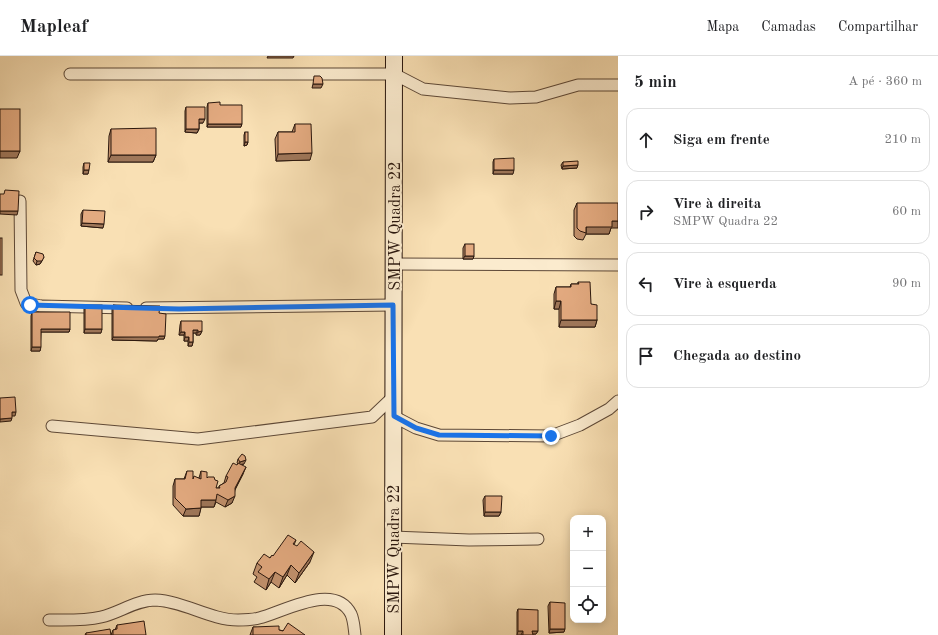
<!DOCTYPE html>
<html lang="pt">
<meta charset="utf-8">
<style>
:root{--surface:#fff;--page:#f6f6f6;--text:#202124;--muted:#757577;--line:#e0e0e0}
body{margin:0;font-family:"Old Standard TT",serif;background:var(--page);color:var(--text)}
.controls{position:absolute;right:12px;bottom:12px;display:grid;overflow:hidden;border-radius:8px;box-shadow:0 2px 10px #0003}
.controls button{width:36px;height:36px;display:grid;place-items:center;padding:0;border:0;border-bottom:1px solid var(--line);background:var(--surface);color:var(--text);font:20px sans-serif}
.stop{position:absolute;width:12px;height:12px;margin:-9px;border:3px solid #1a73e8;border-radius:50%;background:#fff}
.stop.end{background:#1a73e8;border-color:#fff;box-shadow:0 1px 4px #0008}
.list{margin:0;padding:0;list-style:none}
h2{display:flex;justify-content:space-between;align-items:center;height:52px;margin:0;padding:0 16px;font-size:17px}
h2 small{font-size:13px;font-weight:400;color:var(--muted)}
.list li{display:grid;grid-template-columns:26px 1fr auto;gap:12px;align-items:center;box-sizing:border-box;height:64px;margin:0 8px 8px;padding:0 8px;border:1px solid var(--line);border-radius:12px}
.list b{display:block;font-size:15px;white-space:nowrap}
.list p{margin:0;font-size:13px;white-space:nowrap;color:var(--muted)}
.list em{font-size:13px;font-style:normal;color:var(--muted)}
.icon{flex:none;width:22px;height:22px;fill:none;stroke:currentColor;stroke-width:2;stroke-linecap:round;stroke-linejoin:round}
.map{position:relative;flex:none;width:618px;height:579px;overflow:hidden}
header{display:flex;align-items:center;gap:24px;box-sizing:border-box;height:56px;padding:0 20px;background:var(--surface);border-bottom:1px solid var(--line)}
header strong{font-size:19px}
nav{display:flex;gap:22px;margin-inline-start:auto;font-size:14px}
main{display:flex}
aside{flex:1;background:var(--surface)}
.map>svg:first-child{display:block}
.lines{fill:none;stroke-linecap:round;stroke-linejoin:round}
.street-casing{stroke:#5d4837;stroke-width:13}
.secondary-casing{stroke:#29160d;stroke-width:18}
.street{stroke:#fbebce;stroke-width:11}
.secondary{stroke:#fbebce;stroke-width:16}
.wall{fill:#c3926e;stroke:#29160d}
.shaded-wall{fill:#9f775a;stroke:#29160d}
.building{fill:#e3aa80;stroke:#29160d}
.route{stroke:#1a73e8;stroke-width:5}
.labels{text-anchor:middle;stroke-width:4;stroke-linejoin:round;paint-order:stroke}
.street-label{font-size:16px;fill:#29160d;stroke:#fbebce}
</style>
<header>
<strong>Mapleaf</strong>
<nav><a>Mapa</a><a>Camadas</a><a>Compartilhar</a></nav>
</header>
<main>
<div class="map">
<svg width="618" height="579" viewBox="0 0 618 579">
<rect width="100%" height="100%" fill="#f9e0b4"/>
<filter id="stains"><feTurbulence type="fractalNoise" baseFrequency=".005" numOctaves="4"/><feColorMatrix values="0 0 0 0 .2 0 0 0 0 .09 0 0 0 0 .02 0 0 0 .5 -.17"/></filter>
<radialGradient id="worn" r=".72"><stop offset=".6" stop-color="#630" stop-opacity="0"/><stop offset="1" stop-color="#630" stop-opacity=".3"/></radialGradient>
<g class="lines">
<g class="street-casing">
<g id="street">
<path d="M70 18H394L423 33 510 42 536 41 578 29H618"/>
<path d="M20 145 21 234 26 247 41 250 127 252"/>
<path d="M394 208 618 209"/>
<path d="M146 252 393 249"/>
<path d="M393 360 416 372 439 379 551 380 580 369 609 353 618 345"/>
<path d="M52 370 198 383 372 361 393 341"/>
<path d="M393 481 469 484 538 483"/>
<path d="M49 564C66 564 84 565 101 561 119 557 136 544 155 544 184 545 210 564 238 564 245 564 252 564 259 562 282 557 334 525 351 558 354 565 354 572 355 579"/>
</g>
</g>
<g class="secondary-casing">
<path id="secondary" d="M393 579 394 0"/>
</g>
<use href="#street" class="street"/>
<use href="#secondary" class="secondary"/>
</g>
<g class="wall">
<path d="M208 47 241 71H207V51Z"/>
<path d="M186 51 203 67H199V73L197 77 185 76V55Z"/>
<path d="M295 68 310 104 276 105 275 83 278 76H292Z"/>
<path d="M111 73 156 99 153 106H108L109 80Z"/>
<path d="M245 76 247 89 244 90V79Z"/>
<path d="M494 103 513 118H493V106Z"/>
<path d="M563 106 577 112 562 113 561 109Z"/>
<path d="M84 107 88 118H83V111Z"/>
<path d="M577 147 611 172 609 178H586L583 184 577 183 574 180V154Z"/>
<path d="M83 154 103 172 81 170V158Z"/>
<path d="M465 188 473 203H463V192Z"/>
<path d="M36 196 42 205 40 208 36 209 33 205Z"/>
<path d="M578 226 591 248 597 264 595 271H559V253H554V238L556 231H570L571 228H578Z"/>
<path d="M85 249 101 277H84V253Z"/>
<path d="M113 249 159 257 164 283H158L157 285 112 284V253Z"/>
<path d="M32 256 70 273 69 276H41L40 295H31V260Z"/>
<path d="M181 265 202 275 200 279H196V277H193V286L192 290H188V285H184V279H179L180 269Z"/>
<path d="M238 403 244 408 241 409 243 418 235 434 232 447 225 451 216 446 214 451H201L199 460H183L173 449V430L175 423H184L187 415 193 423 199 422 201 415 216 432H219V430L224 427 226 420 238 408 237 407Z"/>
<path d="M485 440 501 456 499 460H484L483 444Z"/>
<path d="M296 484 294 489 310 506 295 527 287 519 279 532 271 526 266 534 254 526 257 521 253 518 257 507 273 500Z"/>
<path d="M550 546 564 576 549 577 548 550Z"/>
<path d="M518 553 538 575 536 578 517 579V556Z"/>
<path d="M117 569 146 579H85L86 577 111 579 113 574H115Z"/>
<path d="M253 571 279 574 305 579H250Z"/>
</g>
<g class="shaded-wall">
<path d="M268 0H294L293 2H267Z"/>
<path d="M313 28H323L321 32H312Z"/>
<path d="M199 63H205L203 67H197Z"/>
<path d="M208 68H242L241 71H207Z"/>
<path d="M186 73H199L197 77 185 76Z"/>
<path d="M245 86H248L247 89 244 90Z"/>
<path d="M0 95H20L17 102H0Z"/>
<path d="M312 97 310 104 276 105 278 98Z"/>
<path d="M111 99H156L153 106H108Z"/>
<path d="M578 109 577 112 562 113 563 110Z"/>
<path d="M84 114H89L88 118H83Z"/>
<path d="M494 114H514L513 118H493Z"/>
<path d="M0 155H18L17 159 0 158Z"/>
<path d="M612 165H618V172H611L609 178H586V171Z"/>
<path d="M82 167 104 168 103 172 81 170Z"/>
<path d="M465 200H474L473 203H463Z"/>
<path d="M44 201 40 208 36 209 37 205Z"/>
<path d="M556 245H561L559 253H554Z"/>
<path d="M561 264H597L595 271H559Z"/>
<path d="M41 273H70L69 276H40Z"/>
<path d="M85 273H102L101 277H84Z"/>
<path d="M193 274H198L196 277H192Z"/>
<path d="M202 275 200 279H196L198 276Z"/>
<path d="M181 276H185L184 279H179Z"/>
<path d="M165 280 164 283H158L157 285 112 284 113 281Z"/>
<path d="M185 281H189L188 285H184Z"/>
<path d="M189 286H193L192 290H188Z"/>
<path d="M32 291H41L40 295H31Z"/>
<path d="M12 356H16L15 360H11Z"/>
<path d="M12 362 11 365 0 366V363Z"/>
<path d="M246 404 244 408 238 409 240 406Z"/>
<path d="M246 411 243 418 232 439 235 432Z"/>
<path d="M235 440 232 447 225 451 228 444Z"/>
<path d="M201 444H216L214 451H198Z"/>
<path d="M201 452 199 460H183L186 453Z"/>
<path d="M485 456H501L499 460H484Z"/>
<path d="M314 496 310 506 295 527 299 517Z"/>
<path d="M291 509 287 519 279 532 283 521Z"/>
<path d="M275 516 271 526 266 534 269 523Z"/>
<path d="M550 573H565L564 576 549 577Z"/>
<path d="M518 575H523L521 579H517Z"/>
<path d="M532 575H538L536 578H531Z"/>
</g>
<g class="building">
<path d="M314 20H320L322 22 323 28H313Z"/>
<path d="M220 46V49H242V68H208V47Z"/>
<path d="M186 51H205V63H199V73H186Z"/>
<rect x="0" y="53" width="20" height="42"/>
<path d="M295 68H311L312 97 278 98V76H295Z"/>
<path d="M156 72V99H111V73Z"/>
<rect x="245" y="76" width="3" height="10"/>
<path d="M514 102V114H494V103Z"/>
<path d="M578 105V109L563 110V106Z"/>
<path d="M84 107H90L89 114H84Z"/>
<path d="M5 134 19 135 18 155H0V138H4Z"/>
<path d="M577 147H618V165H612V171H586V177L580 175 577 172Z"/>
<path d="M83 154 105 155 104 168 82 167Z"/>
<rect x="0" y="182" width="2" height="37"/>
<rect x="465" y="188" width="9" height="12"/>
<path d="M36 196 43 198 44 201 42 205H37L34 202Z"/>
<path d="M578 226H590L591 248 597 249V264H561V245H556V231H571V228H579Z"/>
<rect x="85" y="249" width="17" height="24"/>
<path d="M113 249 160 250 159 257 166 258 165 280H159V281H113Z"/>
<path d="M32 256H70V273H41V291H32Z"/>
<path d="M181 265H202V275L198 276V274H193V286H189V281H185V276H181Z"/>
<path d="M15 341 16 356H12V362L0 363V342Z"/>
<path d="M242 398 245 400 246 404 240 406 238 403Z"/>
<path d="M233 407 237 409 238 407 246 411 235 432V440L228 444 217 438 216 444H201V452L186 453 175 442V423H185L187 415H193V423L194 420 201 423V415L207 416V422L208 421H214L215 424 218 425 216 432H220L219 430 226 426 228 421 226 420Z"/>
<path d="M485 440H502L501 456H485Z"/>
<path d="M288 479 296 484 293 488 297 490 301 485 314 496 299 517 291 509 283 521 275 516 269 523 258 516 262 511 257 507 264 498 270 502 272 499 273 500Z"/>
<path d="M550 546 565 547V573H550Z"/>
<path d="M518 553 538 554V575H532L533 579H523V575H518Z"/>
<path d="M144 565 146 579H113V574L117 573V569Z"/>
<path d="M288 567 305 579H253V571L279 570V574L283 575Z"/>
<path d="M110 573 111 579H86V577Z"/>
</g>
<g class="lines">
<path class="route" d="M30 249 179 253 393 249 394 360 416 372 439 379 551 380"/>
</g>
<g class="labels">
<g class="street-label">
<text transform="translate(394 170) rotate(-90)" y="6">SMPW Quadra 22</text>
<text transform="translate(393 493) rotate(-90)" y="6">SMPW Quadra 22</text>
</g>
</g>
<rect width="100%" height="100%" filter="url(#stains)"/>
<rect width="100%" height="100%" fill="url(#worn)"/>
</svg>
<div class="controls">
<button>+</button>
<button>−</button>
<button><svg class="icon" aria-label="locate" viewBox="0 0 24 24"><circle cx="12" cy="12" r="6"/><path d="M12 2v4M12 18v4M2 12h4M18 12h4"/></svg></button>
</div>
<div class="stop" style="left:30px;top:249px"></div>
<div class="stop end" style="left:551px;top:380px"></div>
</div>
<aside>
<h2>5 min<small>A pé · 360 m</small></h2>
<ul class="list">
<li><svg class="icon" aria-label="ahead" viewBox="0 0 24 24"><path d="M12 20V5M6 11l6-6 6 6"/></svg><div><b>Siga em frente</b></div><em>210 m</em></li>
<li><svg class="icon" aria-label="right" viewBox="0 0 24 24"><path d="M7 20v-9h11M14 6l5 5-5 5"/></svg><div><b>Vire à direita</b><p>SMPW Quadra 22</p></div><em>60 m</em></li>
<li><svg class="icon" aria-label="left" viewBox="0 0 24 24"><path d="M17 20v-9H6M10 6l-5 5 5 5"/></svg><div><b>Vire à esquerda</b></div><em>90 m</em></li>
<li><svg class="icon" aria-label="arrive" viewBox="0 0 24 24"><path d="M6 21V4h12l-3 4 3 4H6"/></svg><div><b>Chegada ao destino</b></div></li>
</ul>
</aside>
</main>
